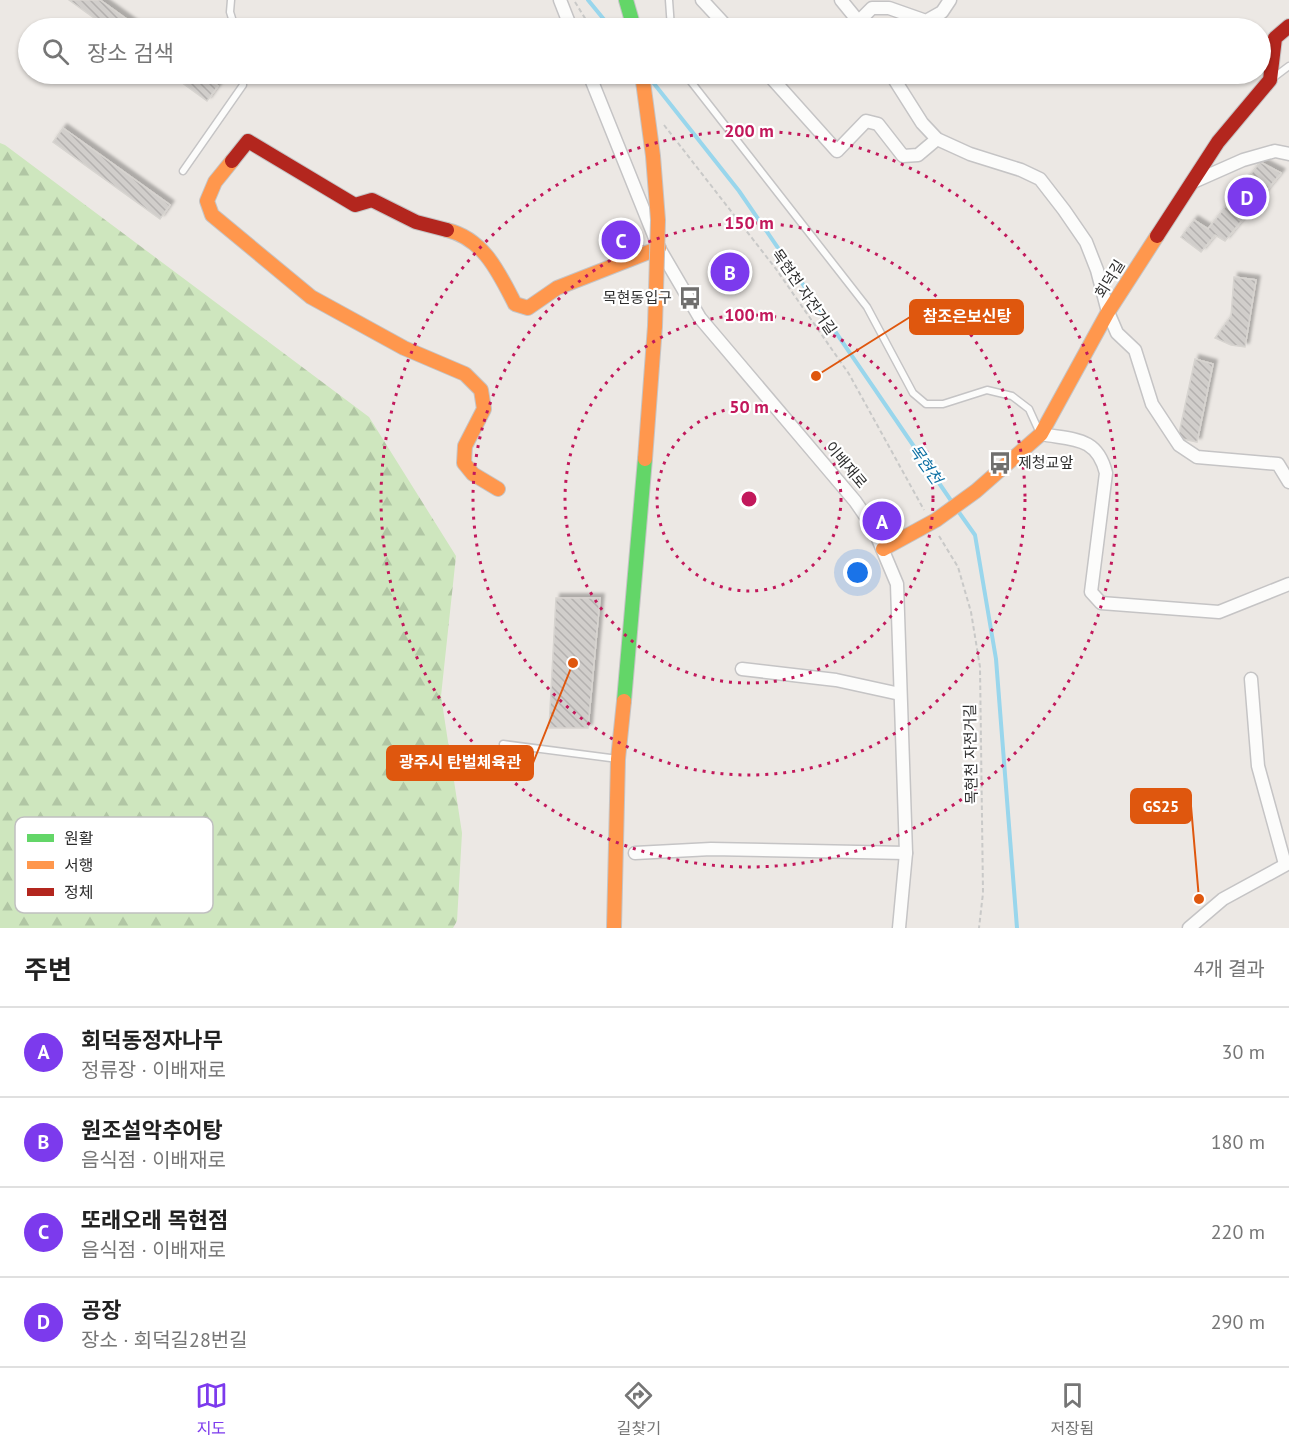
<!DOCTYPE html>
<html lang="ko">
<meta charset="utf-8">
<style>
:root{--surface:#fff;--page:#f2f2f2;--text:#222;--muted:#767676;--line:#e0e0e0;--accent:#7c3aed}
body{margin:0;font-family:"PT Sans","Noto Sans KR",sans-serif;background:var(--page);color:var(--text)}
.you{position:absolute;left:858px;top:573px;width:21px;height:21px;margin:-15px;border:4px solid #fff;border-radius:50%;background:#1a73e8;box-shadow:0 0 0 9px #1a73e833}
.badge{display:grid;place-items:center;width:39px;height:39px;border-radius:50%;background:var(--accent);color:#fff;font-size:20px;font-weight:700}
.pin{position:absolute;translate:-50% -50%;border:3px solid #fff;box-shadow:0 2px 6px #0006}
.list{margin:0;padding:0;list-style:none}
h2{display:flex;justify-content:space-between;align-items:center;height:78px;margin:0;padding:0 24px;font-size:26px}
h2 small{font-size:20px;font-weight:400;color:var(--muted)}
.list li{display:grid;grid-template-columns:39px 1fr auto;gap:18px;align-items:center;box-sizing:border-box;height:90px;padding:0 24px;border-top:2px solid var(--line)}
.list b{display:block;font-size:22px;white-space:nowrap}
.list p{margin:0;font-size:20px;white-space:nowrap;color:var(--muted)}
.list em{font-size:20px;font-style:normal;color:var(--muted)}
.icon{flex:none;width:33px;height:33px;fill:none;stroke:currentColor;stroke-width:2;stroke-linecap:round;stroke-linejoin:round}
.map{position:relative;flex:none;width:1289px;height:928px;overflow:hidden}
.search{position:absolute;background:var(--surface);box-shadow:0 2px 4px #0004;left:18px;right:18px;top:18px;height:66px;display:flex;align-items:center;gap:15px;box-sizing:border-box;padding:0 21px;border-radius:33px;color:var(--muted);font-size:22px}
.sheet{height:438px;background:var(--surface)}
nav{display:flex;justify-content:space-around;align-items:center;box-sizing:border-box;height:84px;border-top:2px solid var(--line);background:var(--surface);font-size:16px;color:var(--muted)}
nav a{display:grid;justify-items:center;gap:3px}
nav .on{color:var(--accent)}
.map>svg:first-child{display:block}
.forest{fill:url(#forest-firs)}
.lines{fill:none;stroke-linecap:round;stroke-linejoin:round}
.stream{stroke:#99d6ec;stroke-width:4}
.building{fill:url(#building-back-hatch);stroke:#d7d4d0;stroke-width:1.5;filter:url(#shadow)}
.lane-casing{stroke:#c5c4c5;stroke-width:9}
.street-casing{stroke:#c5c4c5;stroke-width:15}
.fast-casing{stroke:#c5c4c5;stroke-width:16}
.slow-casing{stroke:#c5c4c5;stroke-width:16}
.jam-casing{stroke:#c5c4c5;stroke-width:16}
.path{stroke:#c9c9c8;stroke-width:2;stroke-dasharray:4.5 3;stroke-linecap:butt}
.lane{stroke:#fcfcfb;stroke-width:6}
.street{stroke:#fcfcfb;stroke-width:12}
.fast{stroke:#63d668;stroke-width:14}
.slow{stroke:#ff974d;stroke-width:14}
.jam{stroke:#b3261e;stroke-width:14}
.slow-bridge-casing{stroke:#c5c4c5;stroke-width:16;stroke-linecap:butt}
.slow-bridge{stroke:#ff974d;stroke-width:14}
.ring{fill:none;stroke:#c2185b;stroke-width:3;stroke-dasharray:3 6}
.labels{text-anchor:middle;stroke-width:4.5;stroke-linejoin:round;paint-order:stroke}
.street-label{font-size:15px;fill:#2e2e2e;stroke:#fff}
.poi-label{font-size:15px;fill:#2e2e2e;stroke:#fff;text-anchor:end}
.water-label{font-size:16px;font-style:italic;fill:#0d6fa3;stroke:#fff}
.key{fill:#fff;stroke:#c0c0c0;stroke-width:1.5}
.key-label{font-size:16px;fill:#2e2e2e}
.centre{fill:#c2185b;stroke:#fff;stroke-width:3}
.ring-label{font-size:18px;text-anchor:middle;font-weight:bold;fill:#c2185b;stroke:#fff;stroke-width:4.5;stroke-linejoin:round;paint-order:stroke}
.leader{fill:none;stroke:#df570e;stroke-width:2}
.callout-dot{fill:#df570e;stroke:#fff;stroke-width:2}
.callout{fill:#df570e;stroke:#df570e;stroke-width:2}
.callout-label{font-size:16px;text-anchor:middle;font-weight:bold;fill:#fff}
</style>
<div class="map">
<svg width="1289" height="928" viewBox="0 0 1289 928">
<defs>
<pattern id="forest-firs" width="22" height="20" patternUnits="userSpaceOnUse" patternTransform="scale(1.5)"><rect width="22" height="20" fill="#cee6be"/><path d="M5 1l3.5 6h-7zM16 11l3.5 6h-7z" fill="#b1c6a4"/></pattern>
<pattern id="building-back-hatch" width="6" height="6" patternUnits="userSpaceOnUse" patternTransform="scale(1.5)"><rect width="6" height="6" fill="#d1cecb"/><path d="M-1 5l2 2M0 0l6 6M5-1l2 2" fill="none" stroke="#b4b1af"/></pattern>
<filter id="shadow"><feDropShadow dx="4" dy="-4" stdDeviation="1.5" flood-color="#0004"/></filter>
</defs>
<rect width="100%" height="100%" fill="#ece8e4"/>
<path class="forest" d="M0 143 5 145 369 417 456 556 441 696 462 833 457 921 453 928H0Z"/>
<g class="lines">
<g class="stream">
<path d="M588 0 611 28"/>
<path d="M648 76 739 191 952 502"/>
<path d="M958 511 975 535 996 659 1017 928"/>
</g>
</g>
<g class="building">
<path d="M69 0H100L139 28H108Z"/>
<path d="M170 74H201L218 86 207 101Z"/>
<path d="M63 128 170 205 160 219 53 142Z"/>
<path d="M1260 162 1281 173 1225 241 1215 235 1201 252 1181 237 1194 220 1208 229Z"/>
<path d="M1234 277 1256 280 1245 347 1231 345 1215 338 1231 316Z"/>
<path d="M1195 359 1213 364 1197 442 1178 438Z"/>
<path d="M556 598H600L588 728H549Z"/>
</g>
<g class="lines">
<g class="lane-casing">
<g id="lane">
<path d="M231 0 230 12 235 28"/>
<path d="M669 0 671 28"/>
<path d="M685 74 867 307 913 393 926 404H943L987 390 1012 396 1029 409 1039 431"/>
<path d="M1273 78 1289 66"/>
<path d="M183 171 243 85 242 74"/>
<path d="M503 744 618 759"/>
</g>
</g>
<g class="street-casing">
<g id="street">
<path d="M560 0 571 28"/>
<path d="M702 0 728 28"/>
<path d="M841 0 863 27"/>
<path d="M859 21 872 8H889L926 21 942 12 950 0"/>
<path d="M589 74 659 248 700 318 855 501 873 527 897 584 906 853 899 928"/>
<path d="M768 74 837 151 866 121 878 124 903 156 918 155 937 139"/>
<path d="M891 74 922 123 937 139 970 154 1021 170 1040 179 1064 210 1086 242 1097 270 1108 312 1117 333 1135 350 1152 404 1179 445 1197 457 1278 464 1289 482"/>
<path d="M1191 183 1243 160 1275 151 1289 154"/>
<path d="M1041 434C1073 440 1097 436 1106 473L1091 592 1101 603 1219 612 1289 584"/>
<path d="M742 669 836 680 900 694"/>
<path d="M1251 679 1258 766 1285 864"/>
<path d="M635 853 711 849 906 853"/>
<path d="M1189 928 1223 899 1289 863"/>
</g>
</g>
<g class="fast-casing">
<g id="fast">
<path d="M626 0 634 28"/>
<path d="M624 701 645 459"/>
</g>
</g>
<g class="slow-casing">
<g id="slow">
<path d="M232 161 215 182 207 201 212 215 311 297 404 348 465 374 481 390 484 409 465 446 464 463 473 474 498 489"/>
<path d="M447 230C484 239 499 273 515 304L528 308 557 288 659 248"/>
<path d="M645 459 655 326"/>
<path d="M883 549 936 520 976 491 1041 434 1108 312 1157 236"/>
<path d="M614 928 618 759 624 701"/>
</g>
</g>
<g class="jam-casing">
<g id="jam">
<path d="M232 161 248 141 355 205 372 200 416 222 447 230"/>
<path d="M1157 236 1218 142 1270 80 1275 38 1289 26"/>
</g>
</g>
<g class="path">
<path d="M575 2 591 28"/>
<path d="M664 125 776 269 849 374 924 510"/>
<path d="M939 536 958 567 971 612 980 667 983 893 979 928"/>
</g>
<use href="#lane" class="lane"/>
<use href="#street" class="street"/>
<use href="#fast" class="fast"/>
<use href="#slow" class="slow"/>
<use href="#jam" class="jam"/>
<g class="slow-bridge-casing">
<path id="slow-bridge" d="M642 74 653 156 658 220 655 326"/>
</g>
<use href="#slow-bridge" class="slow-bridge"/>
</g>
<g class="ring">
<circle cx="749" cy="499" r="92"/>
<circle cx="749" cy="499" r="184"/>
<circle cx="749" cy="499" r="276"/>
<circle cx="749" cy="499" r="368"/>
</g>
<defs>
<g id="bus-bare" transform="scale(1.8)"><path d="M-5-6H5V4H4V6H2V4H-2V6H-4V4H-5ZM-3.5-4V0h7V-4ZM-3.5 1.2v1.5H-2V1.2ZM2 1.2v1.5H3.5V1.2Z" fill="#706f6e" stroke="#fff" stroke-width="2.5" paint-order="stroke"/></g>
</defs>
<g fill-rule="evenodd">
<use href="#bus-bare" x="690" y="298"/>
<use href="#bus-bare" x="1000" y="463"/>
</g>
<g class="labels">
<g class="street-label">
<text transform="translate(1110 279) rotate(-58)" y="5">회덕길</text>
<text transform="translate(804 292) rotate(55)" y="5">목현천 자전거길</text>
<text transform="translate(846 465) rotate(50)" y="5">이배재로</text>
<text transform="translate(971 754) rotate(-91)" y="5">목현천 자전거길</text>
</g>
<g class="poi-label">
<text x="672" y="303">목현동입구</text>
<text x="1018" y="468" text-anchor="start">제청교앞</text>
</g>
<g class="water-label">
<text transform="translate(926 464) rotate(55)" y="6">목현천</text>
</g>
</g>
<rect x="15" y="817" width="198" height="96" rx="9" class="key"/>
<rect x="27" y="834" width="27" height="8" fill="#63d668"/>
<rect x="27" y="861" width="27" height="8" fill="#ff974d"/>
<rect x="27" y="888" width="27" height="8" fill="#b3261e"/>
<g class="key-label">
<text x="64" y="844">원활</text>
<text x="64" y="871">서행</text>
<text x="64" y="898">정체</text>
</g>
<circle cx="749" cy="499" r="9" class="centre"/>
<g class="ring-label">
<text x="749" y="137">200 m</text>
<text x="749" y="229">150 m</text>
<text x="749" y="321">100 m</text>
<text x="749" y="413">50 m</text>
</g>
<path class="leader" d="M816 376L910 317M573 663L533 763M1199 899L1191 806"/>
<g class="callout-dot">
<circle cx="816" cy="376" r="6"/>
<circle cx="573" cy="663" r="6"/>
<circle cx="1199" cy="899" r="6"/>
</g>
<g class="callout">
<rect x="910" y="300" width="113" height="34" rx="6"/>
<rect x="387" y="746" width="146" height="34" rx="6"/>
<rect x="1131" y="789" width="60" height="34" rx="6"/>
</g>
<g class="callout-label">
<text x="967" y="322">참조은보신탕</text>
<text x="460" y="768">광주시 탄벌체육관</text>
<text x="1161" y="812">GS25</text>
</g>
</svg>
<div class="you"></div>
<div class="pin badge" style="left:882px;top:521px">A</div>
<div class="pin badge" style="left:730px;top:272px">B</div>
<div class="pin badge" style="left:621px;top:240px">C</div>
<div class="pin badge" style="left:1247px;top:197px">D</div>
<div class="search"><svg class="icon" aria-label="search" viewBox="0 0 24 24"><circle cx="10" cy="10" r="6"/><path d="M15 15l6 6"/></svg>장소 검색</div>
</div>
<section class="sheet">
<h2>주변<small>4개 결과</small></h2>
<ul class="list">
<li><span class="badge">A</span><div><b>회덕동정자나무</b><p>정류장 · 이배재로</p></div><em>30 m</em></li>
<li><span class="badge">B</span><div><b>원조설악추어탕</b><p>음식점 · 이배재로</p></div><em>180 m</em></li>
<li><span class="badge">C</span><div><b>또래오래 목현점</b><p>음식점 · 이배재로</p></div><em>220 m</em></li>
<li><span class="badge">D</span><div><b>공장</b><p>장소 · 회덕길28번길</p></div><em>290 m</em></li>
</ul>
</section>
<nav>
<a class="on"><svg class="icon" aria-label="map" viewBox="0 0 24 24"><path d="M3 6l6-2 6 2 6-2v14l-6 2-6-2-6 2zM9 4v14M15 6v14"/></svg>지도</a>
<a><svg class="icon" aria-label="directions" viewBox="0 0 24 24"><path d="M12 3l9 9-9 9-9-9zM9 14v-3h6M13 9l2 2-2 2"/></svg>길찾기</a>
<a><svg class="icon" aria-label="saved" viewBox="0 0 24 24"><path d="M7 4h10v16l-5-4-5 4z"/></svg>저장됨</a>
</nav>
